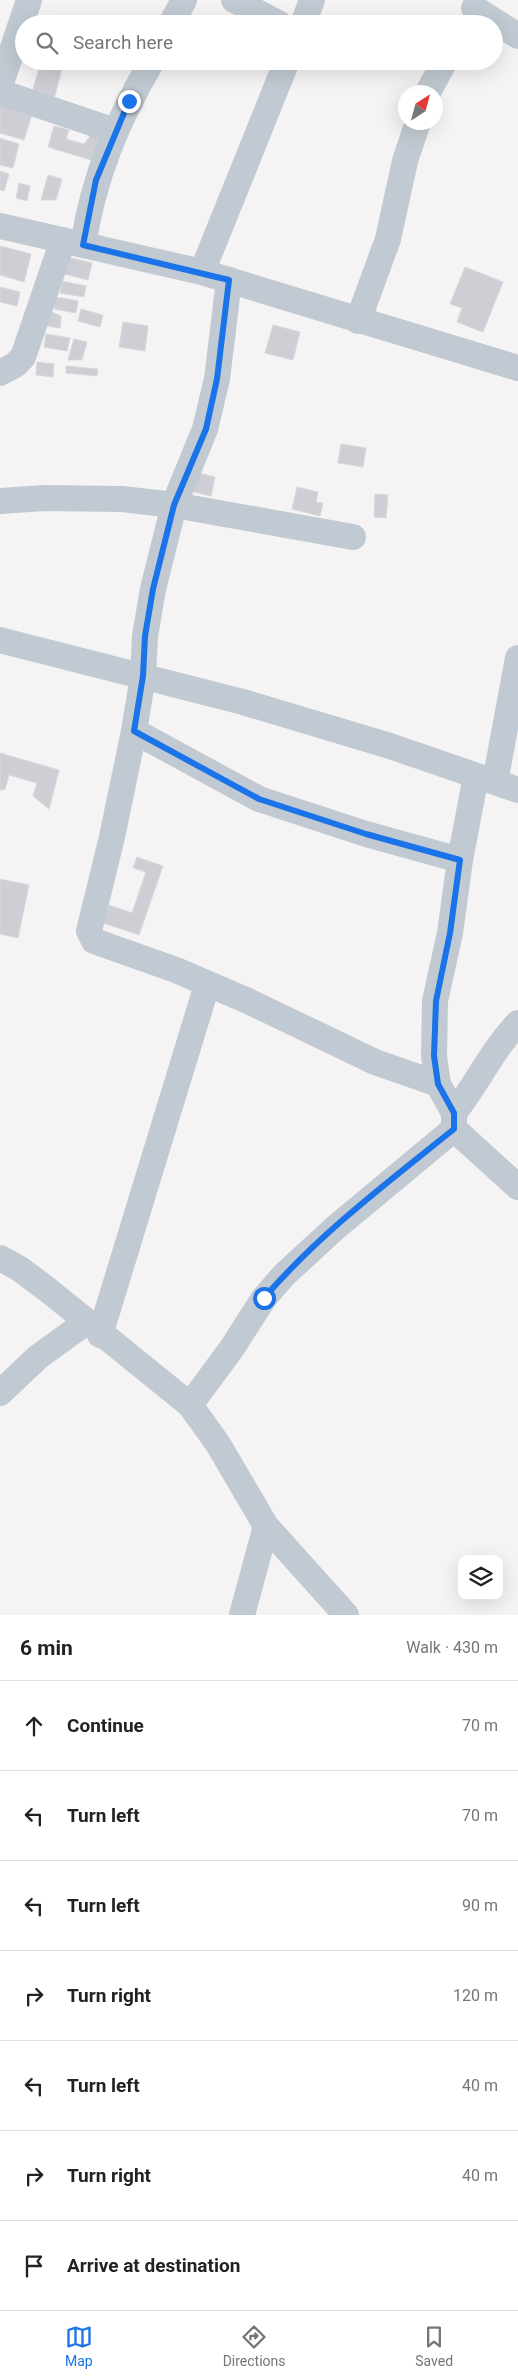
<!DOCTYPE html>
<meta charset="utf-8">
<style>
:root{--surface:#fff;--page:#f2f2f2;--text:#222;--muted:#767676;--line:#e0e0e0;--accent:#1a73e8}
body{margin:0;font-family:Roboto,sans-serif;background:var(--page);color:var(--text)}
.controls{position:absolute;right:15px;bottom:15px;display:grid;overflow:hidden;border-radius:10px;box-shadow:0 5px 20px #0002}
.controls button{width:45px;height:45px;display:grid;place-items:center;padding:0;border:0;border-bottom:1px solid var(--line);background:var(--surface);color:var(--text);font:25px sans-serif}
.compass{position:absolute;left:398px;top:85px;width:45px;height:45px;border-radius:50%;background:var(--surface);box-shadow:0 5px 20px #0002;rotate:36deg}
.stop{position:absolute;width:15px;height:15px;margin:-11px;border:4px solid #1a73e8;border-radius:50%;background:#fff}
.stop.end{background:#1a73e8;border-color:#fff;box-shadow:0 1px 5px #0008}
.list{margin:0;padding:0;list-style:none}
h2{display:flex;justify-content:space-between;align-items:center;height:65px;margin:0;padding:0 20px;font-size:21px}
h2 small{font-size:16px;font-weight:400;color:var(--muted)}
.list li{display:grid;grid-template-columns:32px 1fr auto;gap:15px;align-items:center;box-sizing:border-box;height:90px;padding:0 20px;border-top:1px solid var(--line)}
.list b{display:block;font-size:19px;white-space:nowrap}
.list em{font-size:16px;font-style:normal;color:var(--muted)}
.icon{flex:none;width:28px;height:28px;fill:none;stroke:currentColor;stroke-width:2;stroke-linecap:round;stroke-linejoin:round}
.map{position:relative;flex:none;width:518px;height:1615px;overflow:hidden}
.search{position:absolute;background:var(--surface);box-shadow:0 5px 20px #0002;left:15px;right:15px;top:15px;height:55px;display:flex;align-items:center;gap:12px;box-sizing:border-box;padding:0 18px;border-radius:28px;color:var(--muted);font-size:19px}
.sheet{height:695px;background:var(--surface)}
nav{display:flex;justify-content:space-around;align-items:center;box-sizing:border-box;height:70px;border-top:1px solid var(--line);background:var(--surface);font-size:14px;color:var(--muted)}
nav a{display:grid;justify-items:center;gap:2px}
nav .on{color:var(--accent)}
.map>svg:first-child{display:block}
.building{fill:#cdcfd5;stroke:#d7d9de}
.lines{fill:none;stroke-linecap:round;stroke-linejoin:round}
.minor{stroke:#c1cad2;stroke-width:26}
.route{stroke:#1a73e8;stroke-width:6}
</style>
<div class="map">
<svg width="518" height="1615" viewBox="0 0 518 1615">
<rect width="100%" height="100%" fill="#f5f3f3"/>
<g class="building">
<path d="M41 61 63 65 54 99 32 93Z"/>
<path d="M0 105 33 111 24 140 0 133Z"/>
<path d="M54 126 69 130 66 139 84 144 94 131 102 133 94 161 48 147Z"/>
<path d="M0 138 19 144 13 168 0 165Z"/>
<path d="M0 171 9 174 4 191 0 190Z"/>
<path d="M48 175 62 179 56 200H41Z"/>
<path d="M19 183 30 186 27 201 16 198Z"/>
<path d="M0 246 31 254 24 282 0 275Z"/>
<path d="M67 257 92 263 88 280 64 274Z"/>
<path d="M465 267 503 282 483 332 457 322 462 308 450 304Z"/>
<path d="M62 281 86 286 84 297 60 293Z"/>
<path d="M0 287 20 292 17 306 0 302Z"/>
<path d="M56 297 78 301 76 313 54 309Z"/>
<path d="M81 309 103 315 100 327 78 321Z"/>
<path d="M49 311 61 316 60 328 47 326Z"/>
<path d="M123 322 148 326 145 351 119 347Z"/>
<path d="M273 325 300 332 293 360 265 353Z"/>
<path d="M46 334 70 338 67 351 44 347Z"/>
<path d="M74 339 87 342 82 360H68Z"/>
<path d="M37 362 54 364 53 377 36 375Z"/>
<path d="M66 366 98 369 97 376 66 373Z"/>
<path d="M341 444 366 448 363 467 338 463Z"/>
<path d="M194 472 215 477 211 496 190 491Z"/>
<path d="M297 487 318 492 316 502 323 503 320 516 292 509Z"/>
<path d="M375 494 388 495 386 518 374 517Z"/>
<path d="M0 753 59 770 49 809 33 796 37 783 9 775 5 789 0 790Z"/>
<path d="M137 857 163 866 139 935 103 923 109 905 132 913 146 872 133 868Z"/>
<path d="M0 879 29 885 18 938 0 934Z"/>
</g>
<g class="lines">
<g class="minor">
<path d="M234 0 280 24"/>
<path d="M474 8 518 36"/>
<path d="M171 24 184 0"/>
<path d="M303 24 312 0"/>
<path d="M0 86 29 0"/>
<path d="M0 92 115 131"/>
<path d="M428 92 445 61"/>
<path d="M0 226 202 272 518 368"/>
<path d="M83 245C94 176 117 121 152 61"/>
<path d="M202 272 287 61"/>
<path d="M229 280 217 379 205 429 174 505 153 589 145 636 143 676 134 731 112 837 89 931 94 941 176 970 248 1001 375 1062 438 1084"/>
<path d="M358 321 388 239 405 161 418 122"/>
<path d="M0 373 15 365 23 357 63 240"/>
<path d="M0 501 44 498 122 499 174 505 353 537"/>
<path d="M0 640 243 702 390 746 518 790"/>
<path d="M134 731 259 799 366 834 460 860"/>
<path d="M476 776 460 860 450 933 435 1001 434 1056 438 1084 454 1113V1129L518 1187"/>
<path d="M495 782 518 658"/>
<path d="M454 1113C477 1084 492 1050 518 1023"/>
<path d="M0 1258 20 1269 48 1290 190 1405 218 1444 266 1526 346 1615"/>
<path d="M100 1335 207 985"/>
<path d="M0 1393 38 1357 85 1323"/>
<path d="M190 1405 232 1348 264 1298 284 1275 335 1228 454 1129"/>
<path d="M242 1615 266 1526"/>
</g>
</g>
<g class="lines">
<path class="route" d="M129 101 96 180 83 245 229 280 217 379 206 429 174 505 153 589 145 636 143 676 134 731 259 799 366 834 460 860 450 933 436 1001 434 1056 438 1084 454 1113V1129C388 1182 319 1234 264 1298"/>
</g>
</svg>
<div class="controls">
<button><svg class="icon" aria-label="layers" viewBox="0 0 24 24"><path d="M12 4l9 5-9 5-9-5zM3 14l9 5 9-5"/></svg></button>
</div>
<svg class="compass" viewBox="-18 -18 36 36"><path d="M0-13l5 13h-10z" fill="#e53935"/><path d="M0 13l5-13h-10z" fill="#767676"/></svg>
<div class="stop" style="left:264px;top:1298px"></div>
<div class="stop end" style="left:129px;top:101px"></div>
<div class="search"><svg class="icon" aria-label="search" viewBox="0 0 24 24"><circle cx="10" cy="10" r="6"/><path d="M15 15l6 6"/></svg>Search here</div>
</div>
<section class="sheet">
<h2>6 min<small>Walk · 430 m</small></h2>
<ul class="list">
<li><svg class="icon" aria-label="ahead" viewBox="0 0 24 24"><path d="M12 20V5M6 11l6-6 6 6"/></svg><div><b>Continue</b></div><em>70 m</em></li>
<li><svg class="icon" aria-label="left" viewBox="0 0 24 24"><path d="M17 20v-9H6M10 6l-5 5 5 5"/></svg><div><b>Turn left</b></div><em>70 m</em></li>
<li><svg class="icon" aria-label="left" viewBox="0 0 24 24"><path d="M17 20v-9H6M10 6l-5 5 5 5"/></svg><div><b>Turn left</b></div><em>90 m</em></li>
<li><svg class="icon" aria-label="right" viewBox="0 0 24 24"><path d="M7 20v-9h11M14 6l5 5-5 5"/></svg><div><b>Turn right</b></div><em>120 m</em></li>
<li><svg class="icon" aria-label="left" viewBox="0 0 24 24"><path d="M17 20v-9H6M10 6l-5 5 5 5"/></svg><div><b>Turn left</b></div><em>40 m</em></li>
<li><svg class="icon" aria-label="right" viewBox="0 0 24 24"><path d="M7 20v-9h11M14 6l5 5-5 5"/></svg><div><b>Turn right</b></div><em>40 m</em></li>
<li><svg class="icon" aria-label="arrive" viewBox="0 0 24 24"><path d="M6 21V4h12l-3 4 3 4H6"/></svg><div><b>Arrive at destination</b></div></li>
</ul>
</section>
<nav>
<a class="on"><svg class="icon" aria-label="map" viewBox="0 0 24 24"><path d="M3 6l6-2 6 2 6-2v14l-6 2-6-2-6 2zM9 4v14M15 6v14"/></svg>Map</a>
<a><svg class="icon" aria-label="directions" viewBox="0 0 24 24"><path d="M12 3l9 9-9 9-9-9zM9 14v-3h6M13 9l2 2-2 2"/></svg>Directions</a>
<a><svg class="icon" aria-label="saved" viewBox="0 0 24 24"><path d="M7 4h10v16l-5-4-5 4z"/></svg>Saved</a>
</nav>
